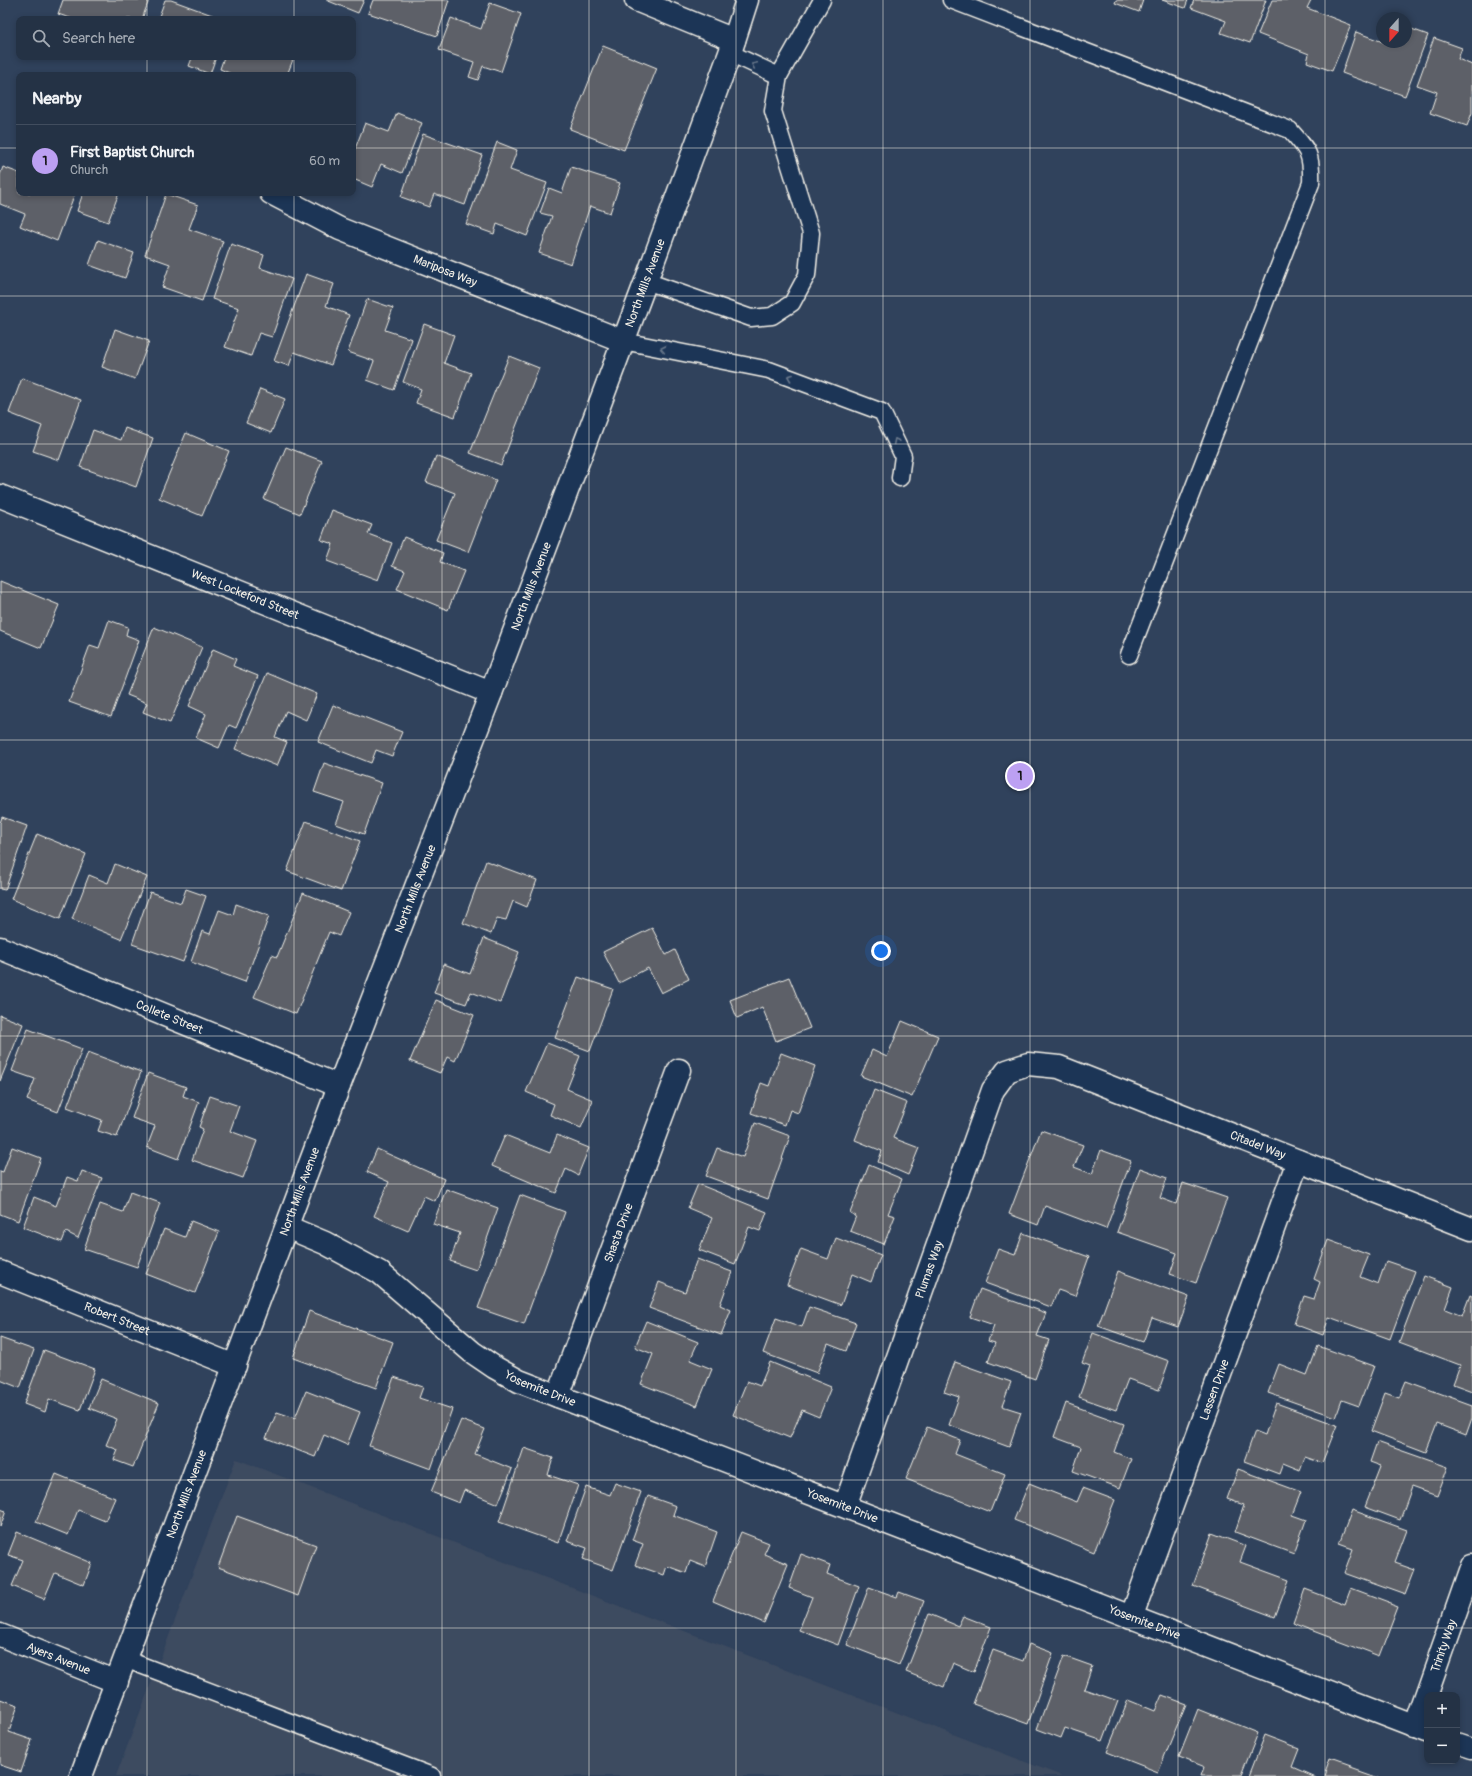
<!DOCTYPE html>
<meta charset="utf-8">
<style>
:root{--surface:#243245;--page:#303e50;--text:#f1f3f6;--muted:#a3aab3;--line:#414d5e;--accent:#bca0f2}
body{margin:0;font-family:Pangolin,sans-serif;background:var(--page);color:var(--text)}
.controls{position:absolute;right:12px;bottom:12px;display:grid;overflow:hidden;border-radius:8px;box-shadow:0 2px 6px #0003}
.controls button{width:36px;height:36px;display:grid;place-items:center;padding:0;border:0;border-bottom:1px solid var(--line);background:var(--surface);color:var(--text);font:20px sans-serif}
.compass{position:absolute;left:1376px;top:12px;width:36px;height:36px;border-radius:50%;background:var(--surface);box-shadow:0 2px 6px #0003;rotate:201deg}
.you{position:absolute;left:881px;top:951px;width:14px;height:14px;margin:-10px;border:3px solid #fff;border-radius:50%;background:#1a73e8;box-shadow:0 0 0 6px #1a73e833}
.badge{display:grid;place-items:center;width:26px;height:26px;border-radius:50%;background:var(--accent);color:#111;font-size:13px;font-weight:700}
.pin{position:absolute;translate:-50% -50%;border:2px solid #fff;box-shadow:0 1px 4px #0006}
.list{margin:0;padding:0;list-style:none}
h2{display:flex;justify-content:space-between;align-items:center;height:52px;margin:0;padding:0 16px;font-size:17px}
h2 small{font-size:13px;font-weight:400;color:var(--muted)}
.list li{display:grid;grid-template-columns:26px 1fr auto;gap:12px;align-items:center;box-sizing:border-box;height:72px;padding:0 16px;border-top:1px solid var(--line)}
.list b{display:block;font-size:15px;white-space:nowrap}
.list p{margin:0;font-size:13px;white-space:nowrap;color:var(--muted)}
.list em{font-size:13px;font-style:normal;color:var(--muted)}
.icon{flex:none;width:22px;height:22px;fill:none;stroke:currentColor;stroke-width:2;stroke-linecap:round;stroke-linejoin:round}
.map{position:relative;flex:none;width:1472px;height:1776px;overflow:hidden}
.search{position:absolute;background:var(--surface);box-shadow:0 2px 6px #0003;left:16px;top:16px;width:340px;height:44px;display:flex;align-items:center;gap:10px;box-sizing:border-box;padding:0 14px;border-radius:8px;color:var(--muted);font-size:15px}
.panel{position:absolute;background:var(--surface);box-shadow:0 2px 6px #0003;left:16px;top:72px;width:340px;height:124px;border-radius:8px}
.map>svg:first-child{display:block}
.built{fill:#3e4b60}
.building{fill:#5d6168;stroke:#f4f1e8}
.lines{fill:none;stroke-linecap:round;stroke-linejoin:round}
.service-casing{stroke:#f4f1e8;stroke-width:19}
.minor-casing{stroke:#f4f1e8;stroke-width:25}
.tertiary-casing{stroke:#f4f1e8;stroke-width:25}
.service{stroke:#1d3557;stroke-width:16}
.minor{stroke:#1d3557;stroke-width:22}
.tertiary{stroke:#1d3557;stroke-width:22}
.oneway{stroke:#68778a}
.grid{fill:none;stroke:#f4f1e8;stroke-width:1;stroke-opacity:0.55}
.labels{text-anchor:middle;stroke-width:3.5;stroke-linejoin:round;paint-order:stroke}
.street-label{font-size:12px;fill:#f4f1e8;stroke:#1d3557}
</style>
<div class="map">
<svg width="1472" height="1776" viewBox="0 0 1472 1776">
<rect width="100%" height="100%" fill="#30425c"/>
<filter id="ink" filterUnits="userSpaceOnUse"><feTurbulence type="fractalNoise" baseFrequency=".025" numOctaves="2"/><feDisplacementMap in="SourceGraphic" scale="8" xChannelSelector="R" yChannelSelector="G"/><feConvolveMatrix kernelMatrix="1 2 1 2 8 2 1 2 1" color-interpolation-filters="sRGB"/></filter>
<g filter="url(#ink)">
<path class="built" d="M236 1459 1062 1776H116Z"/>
<g class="building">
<path d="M63 0H149L142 19H73L58 14Z"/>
<path d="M165 0H171L223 19H158Z"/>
<path d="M326 0H364L358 13Z"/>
<path d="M373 0H449L437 36 368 13Z"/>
<path d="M1116 0H1143L1139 12 1115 3Z"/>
<path d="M1162 0H1188L1185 8Z"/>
<path d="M1194 0H1266L1250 43 1221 33 1226 21 1191 8Z"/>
<path d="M1272 0H1311L1307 8 1351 25 1332 71 1307 62 1309 54 1258 34Z"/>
<path d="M490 3 521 14 501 72 483 66 478 80 469 77 474 62 439 50 451 18 481 29Z"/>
<path d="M1406 27 1428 35 1405 96 1342 73 1356 32 1391 45 1392 42H1406Z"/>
<path d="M1434 38 1462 48 1458 59 1472 65V113L1467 126 1430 113 1437 92 1417 85Z"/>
<path d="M603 46 657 68 624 150 570 129Z"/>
<path d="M189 57H216L210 74 189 66 192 58Z"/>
<path d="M224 57H294L287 75H234L220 69Z"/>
<path d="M397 113 422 123 402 173 381 164 372 187 353 179V154L365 123 389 132Z"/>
<path d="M423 134 482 155 465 205 434 194 429 207 401 197Z"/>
<path d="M497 142 517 150 510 170 547 183 527 236 497 224 494 234 466 224Z"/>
<path d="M3 167 19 173V193H75L57 241 20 226 25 214 0 204V175Z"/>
<path d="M571 167 620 183 610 213 590 206 571 264 539 253 552 216 540 213 549 188 562 193Z"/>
<path d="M83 193H119L108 222 77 211Z"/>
<path d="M166 194 198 205 189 229 223 241 202 301 162 287 170 264 145 255Z"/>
<path d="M98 240 134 253 125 278 89 265Z"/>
<path d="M231 244 264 255 260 268 292 279 272 337 259 333 251 356 225 347 239 308 212 299Z"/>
<path d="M306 274 334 284 326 306 349 315 331 365 294 352 289 366 274 361Z"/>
<path d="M367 299 393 308 385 330 412 339 394 390 367 380 374 361 348 352Z"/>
<path d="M424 324 454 335 444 363 471 373 455 417 416 403 421 389 403 382Z"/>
<path d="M115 329 149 341 135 379 102 367Z"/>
<path d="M509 356 539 368 501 465 470 453Z"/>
<path d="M22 378 81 400 59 460 33 451 42 426 9 413Z"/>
<path d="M260 389 285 399 271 433 246 423Z"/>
<path d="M125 428 153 438 136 487 80 467 93 430 121 440Z"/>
<path d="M186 433 229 451 202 516 159 498Z"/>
<path d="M286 447 322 461 300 514 264 499Z"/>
<path d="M436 456 496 480 468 552 436 540 455 493 426 482Z"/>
<path d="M332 510 372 525 368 534 392 543 378 580 327 561 333 544 321 540Z"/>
<path d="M404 537 443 553 440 562 464 571 448 610 397 589 405 571 392 566Z"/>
<path d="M0 581 59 605 41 648 0 631Z"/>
<path d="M109 620 128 627 126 635 139 640 111 717 69 702 90 645 99 648Z"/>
<path d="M154 627 202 647 170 723 143 712 147 703 127 695Z"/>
<path d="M213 649 236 659 233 666 258 676 236 728 229 725 219 748 196 738 206 714 189 706Z"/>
<path d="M267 673 317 694 306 720 286 711 275 737 287 742 277 766 235 749Z"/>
<path d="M333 705 402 732 392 756 376 750 371 763 318 742Z"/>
<path d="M324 763 382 783 364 834 336 824 344 802 314 792Z"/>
<path d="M2 817 27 826 5 890 0 889V823Z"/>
<path d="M306 821 360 841 341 891 287 871Z"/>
<path d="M37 834 86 854 60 919 11 899Z"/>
<path d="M486 861 537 880 527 907 513 901 506 920 497 918 491 934 463 923Z"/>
<path d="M115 864 147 877 121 939 72 919 89 875 108 883Z"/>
<path d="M186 889 206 896 183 962 132 944 150 892 181 903Z"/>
<path d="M303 893 349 912 339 936 329 932 296 1014 254 997 272 955 277 957Z"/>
<path d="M236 904 269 916 245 982 191 962 202 931 210 934 219 910 233 915Z"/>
<path d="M652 928 666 955 675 950 689 979 661 993 648 968 619 983 603 952Z"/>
<path d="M484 938 519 952 500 1003 471 992 466 1004 434 993 444 964 470 974Z"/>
<path d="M578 977 613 989 590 1051 555 1038Z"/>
<path d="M789 977 810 1028 776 1041 762 1007 737 1018 730 1000Z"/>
<path d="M436 1000 474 1015 455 1061 447 1057 440 1073 410 1061Z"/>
<path d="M0 1015 23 1024 0 1081Z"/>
<path d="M902 1021 938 1036 912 1097 861 1076 872 1050 887 1057Z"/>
<path d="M28 1029 82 1049 58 1112 27 1100 35 1079 12 1071Z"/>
<path d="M547 1043 580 1056 567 1089 593 1100 581 1128 550 1115 554 1104 526 1092Z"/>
<path d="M88 1052 141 1072 117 1137 98 1131 102 1120 67 1107Z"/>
<path d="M781 1053 815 1066 798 1113 790 1110 785 1125 751 1113 761 1083 769 1086Z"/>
<path d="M148 1073 186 1087 183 1096 199 1102 178 1159 147 1147 155 1126 132 1118Z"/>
<path d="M874 1090 907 1103 893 1138 919 1148 908 1175 878 1162 882 1151 855 1140Z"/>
<path d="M210 1096 239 1106 230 1131 257 1141 243 1178 192 1160 203 1129 199 1127Z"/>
<path d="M755 1123 790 1136 768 1199 706 1176 717 1148 743 1157Z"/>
<path d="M1041 1130 1083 1145 1074 1167 1092 1174 1101 1150 1131 1161 1106 1229 1045 1206 1038 1225 1009 1214Z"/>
<path d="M505 1135 550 1153 557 1135 589 1148 578 1175 566 1169 556 1193 492 1166Z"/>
<path d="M12 1147 41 1158 18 1221 0 1214V1171L3 1172Z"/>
<path d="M377 1149 444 1179 435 1201 424 1196 408 1231 374 1216 389 1182 367 1172Z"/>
<path d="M869 1165 902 1179 888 1214 895 1216 884 1244 850 1231 856 1216 850 1213Z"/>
<path d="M1140 1168 1167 1178 1160 1198 1176 1204 1183 1183 1227 1198 1196 1283 1170 1274 1177 1253 1117 1232Z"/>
<path d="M82 1171 102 1178 78 1238 66 1232 62 1242 23 1227 34 1197 56 1206 67 1177 78 1181Z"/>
<path d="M698 1184 767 1212 760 1231 749 1227 735 1264 699 1250 712 1218 688 1208Z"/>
<path d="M446 1189 498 1208 476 1270 450 1261 460 1233 433 1224Z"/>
<path d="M130 1192 160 1203 137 1267 84 1249 100 1204 123 1212Z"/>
<path d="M520 1195 565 1212 524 1324 478 1308Z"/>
<path d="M191 1221 219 1232 195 1293 146 1274 164 1229 185 1237Z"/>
<path d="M1023 1233 1089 1257 1075 1296 1058 1290 1051 1307 985 1283 998 1249 1015 1255Z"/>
<path d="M836 1238 881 1255 871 1282 852 1274 841 1305 787 1285 801 1249 828 1259Z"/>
<path d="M1328 1240 1369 1255 1360 1277 1378 1284 1386 1261 1415 1271 1390 1339 1329 1317 1323 1335 1294 1324 1304 1296 1314 1299 1320 1282 1314 1279Z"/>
<path d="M697 1259 732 1272 720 1305 731 1310 721 1335 649 1308 659 1282 685 1292Z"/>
<path d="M1118 1271 1189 1297 1178 1327 1152 1318 1143 1342 1098 1326Z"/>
<path d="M1424 1276 1453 1287 1445 1309 1462 1316 1470 1295 1472 1296V1391L1453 1384 1460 1365 1399 1342Z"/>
<path d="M980 1289 1046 1313 1037 1336 1049 1340 1035 1379 988 1362 995 1343 988 1341 994 1325 970 1317Z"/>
<path d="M809 1307 856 1323 846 1351 828 1344 817 1373 763 1353 776 1318 802 1327Z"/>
<path d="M309 1311 393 1342 376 1388 293 1358Z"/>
<path d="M646 1321 698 1342 690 1360 712 1369 697 1406 641 1384 653 1354 635 1347Z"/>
<path d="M1093 1333 1169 1361 1159 1390 1128 1379 1116 1410 1079 1397 1090 1366 1082 1363Z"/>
<path d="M0 1338 34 1350 20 1388 0 1380Z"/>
<path d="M1318 1346 1374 1366 1359 1406 1342 1400 1336 1417 1268 1393 1279 1364 1307 1375Z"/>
<path d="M44 1350 95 1369 80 1410 49 1399 45 1412 24 1404Z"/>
<path d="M770 1362 831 1387 819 1417 802 1410 790 1438 733 1415 747 1381 760 1386Z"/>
<path d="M955 1362 1011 1382 1002 1406 1021 1412 1009 1447 949 1425 959 1397 944 1392Z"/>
<path d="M394 1377 423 1387 419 1398 452 1409 431 1469 369 1446Z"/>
<path d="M101 1379 159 1403 133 1467 114 1460 118 1450 106 1445 117 1419 89 1408Z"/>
<path d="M1406 1381 1472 1405V1418L1466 1435 1437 1424 1426 1452 1371 1431 1385 1393 1399 1398Z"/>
<path d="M306 1391 360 1412 347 1445 324 1435 315 1457 266 1438 277 1412 295 1418Z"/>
<path d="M1066 1403 1124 1424 1114 1452 1131 1459 1120 1488 1073 1471 1081 1447 1054 1437Z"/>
<path d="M1276 1403 1337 1425 1322 1463 1305 1457 1300 1470 1283 1463 1279 1474 1244 1461 1255 1431 1265 1435Z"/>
<path d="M461 1420 485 1429 475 1454 512 1469 498 1504 464 1490 459 1503 431 1492Z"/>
<path d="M927 1427 960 1440 955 1454 1005 1474 990 1512 906 1479Z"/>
<path d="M1377 1442 1448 1467 1437 1496 1412 1487 1400 1520 1365 1507 1381 1466 1370 1462Z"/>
<path d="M524 1448 553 1458 548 1475 578 1485 558 1543 499 1522Z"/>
<path d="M1238 1469 1301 1492 1292 1515 1306 1520 1294 1554 1235 1532 1244 1505 1227 1499Z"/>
<path d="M56 1474 115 1498 105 1521 78 1510 68 1535 36 1522Z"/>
<path d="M615 1483 641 1492 613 1570 583 1559 587 1548 567 1541 586 1487 610 1495Z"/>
<path d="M1029 1483 1077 1502 1083 1488 1115 1500 1094 1552 1014 1520Z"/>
<path d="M648 1496 676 1506 673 1515 717 1532 705 1567 690 1561 686 1573 667 1566 664 1575 635 1565 643 1544 632 1540Z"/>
<path d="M0 1509 6 1511 0 1527Z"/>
<path d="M1352 1510 1407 1530 1395 1562 1415 1569 1405 1595 1344 1573 1353 1549 1339 1544Z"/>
<path d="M237 1516 316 1545 298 1596 218 1567Z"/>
<path d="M17 1532 92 1563 84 1585 55 1573 44 1599 12 1586 23 1560 8 1555Z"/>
<path d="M741 1532 769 1543 764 1554 788 1564 764 1623 713 1601Z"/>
<path d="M1212 1533 1246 1546 1240 1562 1289 1580 1275 1617 1193 1586Z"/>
<path d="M801 1554 830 1565 827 1574 859 1586 838 1645 799 1630 812 1597 789 1588Z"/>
<path d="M869 1587 897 1597 899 1592 924 1601 899 1665 847 1645Z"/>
<path d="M1351 1588 1399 1606 1380 1656 1293 1623 1305 1589 1345 1604Z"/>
<path d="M929 1614 958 1626 963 1616 991 1627 974 1672 953 1663 944 1687 906 1672Z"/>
<path d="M1029 1644 1053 1653 1028 1724 973 1704 993 1650 1023 1661Z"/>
<path d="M1064 1656 1092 1666 1084 1689 1118 1701 1103 1741 1065 1728 1061 1738 1037 1729Z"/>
<path d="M1162 1695 1186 1704 1158 1772 1107 1752 1128 1700 1155 1711Z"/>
<path d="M0 1699 18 1705 9 1732 32 1740 21 1772 0 1765Z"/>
<path d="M1198 1709 1258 1733 1241 1776H1201L1204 1767 1179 1757Z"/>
<path d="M1265 1735 1299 1748 1292 1766 1315 1776H1249Z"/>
<path d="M1330 1759 1378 1776H1324Z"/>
</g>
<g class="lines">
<g class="service-casing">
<g id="service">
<path d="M951 0 1290 130C1309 151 1312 155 1311 183L1129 655"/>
<path d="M730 53 779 76"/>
<path d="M646 281 751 318 772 316 792 303 807 275 811 233 773 111 779 76 822 0"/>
<path d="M623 341 769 370 882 412 903 456 900 478"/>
<path d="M125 1659 432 1776"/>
</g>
</g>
<g class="minor-casing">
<g id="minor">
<path d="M636 0 734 40"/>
<path id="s1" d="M271 193 340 229 623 341"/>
<path id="s2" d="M0 948 339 1086"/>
<path id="s3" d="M287 1227 325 1243 379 1272 472 1352 494 1367 519 1381 1427 1731"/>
<path id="s4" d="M0 1272 235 1366"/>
<path id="s5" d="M558 1396 679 1070"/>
<path id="s6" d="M845 1506 993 1090 1007 1071 1028 1064 1059 1067 1472 1229"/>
<path id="s7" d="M1131 1618 1298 1161"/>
<path id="s8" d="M0 1635 117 1682"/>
<path id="s9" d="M1415 1727 1472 1565"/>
<path d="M1457 1743 1472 1748"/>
</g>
</g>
<g class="tertiary-casing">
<g id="tertiary">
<path id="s10" d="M0 496 491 693"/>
<path id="s11" d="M81 1776 339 1086 491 693 646 281 730 53 747 0"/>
</g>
</g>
<use href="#service" class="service"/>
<use href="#minor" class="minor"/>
<use href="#tertiary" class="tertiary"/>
</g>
<defs><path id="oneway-chevron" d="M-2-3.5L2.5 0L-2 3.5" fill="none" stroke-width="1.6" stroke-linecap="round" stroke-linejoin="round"/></defs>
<g class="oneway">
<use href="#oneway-chevron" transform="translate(754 65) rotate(-155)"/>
<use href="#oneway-chevron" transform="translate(663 349) rotate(-169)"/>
<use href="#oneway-chevron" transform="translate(790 377) rotate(-159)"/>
<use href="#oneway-chevron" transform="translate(896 441) rotate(-116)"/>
</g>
</g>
<path class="grid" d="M147 0V19M294 0V19M442 0V1776M589 0V1776M736 0V1776M883 0V1776M1030 0V1776M1178 0V1776M1325 0V1776M147 57V75M294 57V75M0 148H19M353 148H1472M147 193V1776M294 193V1776M0 296H1472M0 444H1472M0 592H1472M0 740H1472M0 888H1472M0 1036H1472M0 1184H1472M0 1332H1472M0 1480H1472M0 1628H1472"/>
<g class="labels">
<g class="street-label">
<text dy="4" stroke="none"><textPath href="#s1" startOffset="191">Mariposa Way</textPath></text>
<text dy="4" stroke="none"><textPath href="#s11" startOffset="1596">North Mills Avenue</textPath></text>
<text dy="4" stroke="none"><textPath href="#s11" startOffset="1272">North Mills Avenue</textPath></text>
<text dy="4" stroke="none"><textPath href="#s10" startOffset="264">West Lockeford Street</textPath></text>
<text dy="4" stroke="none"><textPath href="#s11" startOffset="948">North Mills Avenue</textPath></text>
<text dy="4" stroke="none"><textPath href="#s2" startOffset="183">Collete Street</textPath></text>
<text dy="4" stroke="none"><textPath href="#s6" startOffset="732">Citadel Way</textPath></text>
<text dy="4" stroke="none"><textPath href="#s11" startOffset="624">North Mills Avenue</textPath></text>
<text dy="4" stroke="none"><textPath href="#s5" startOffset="174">Shasta Drive</textPath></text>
<text dy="4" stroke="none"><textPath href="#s6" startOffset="251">Plumas Way</textPath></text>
<text dy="4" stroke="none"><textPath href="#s4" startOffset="126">Robert Street</textPath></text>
<text dy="4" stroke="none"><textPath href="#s3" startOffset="303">Yosemite Drive</textPath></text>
<text dy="4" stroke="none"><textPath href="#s7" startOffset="243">Lassen Drive</textPath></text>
<text dy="4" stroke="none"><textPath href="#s11" startOffset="301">North Mills Avenue</textPath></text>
<text dy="4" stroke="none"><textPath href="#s3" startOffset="627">Yosemite Drive</textPath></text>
<text dy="4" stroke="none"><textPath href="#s3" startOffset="951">Yosemite Drive</textPath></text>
<text dy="4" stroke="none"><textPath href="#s9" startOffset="86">Trinity Way</textPath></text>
<text dy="4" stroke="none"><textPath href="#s8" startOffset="63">Ayers Avenue</textPath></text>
</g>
</g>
</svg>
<div class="controls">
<button>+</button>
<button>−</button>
</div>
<svg class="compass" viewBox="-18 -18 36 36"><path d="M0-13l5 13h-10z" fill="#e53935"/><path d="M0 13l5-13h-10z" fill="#a3aab3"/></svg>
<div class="you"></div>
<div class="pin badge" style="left:1020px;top:776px">1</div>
<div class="search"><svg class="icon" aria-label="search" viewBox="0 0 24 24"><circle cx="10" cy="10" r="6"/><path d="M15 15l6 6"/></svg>Search here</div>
<section class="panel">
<h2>Nearby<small></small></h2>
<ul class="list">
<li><span class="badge">1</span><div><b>First Baptist Church</b><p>Church</p></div><em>60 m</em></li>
</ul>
</section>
</div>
